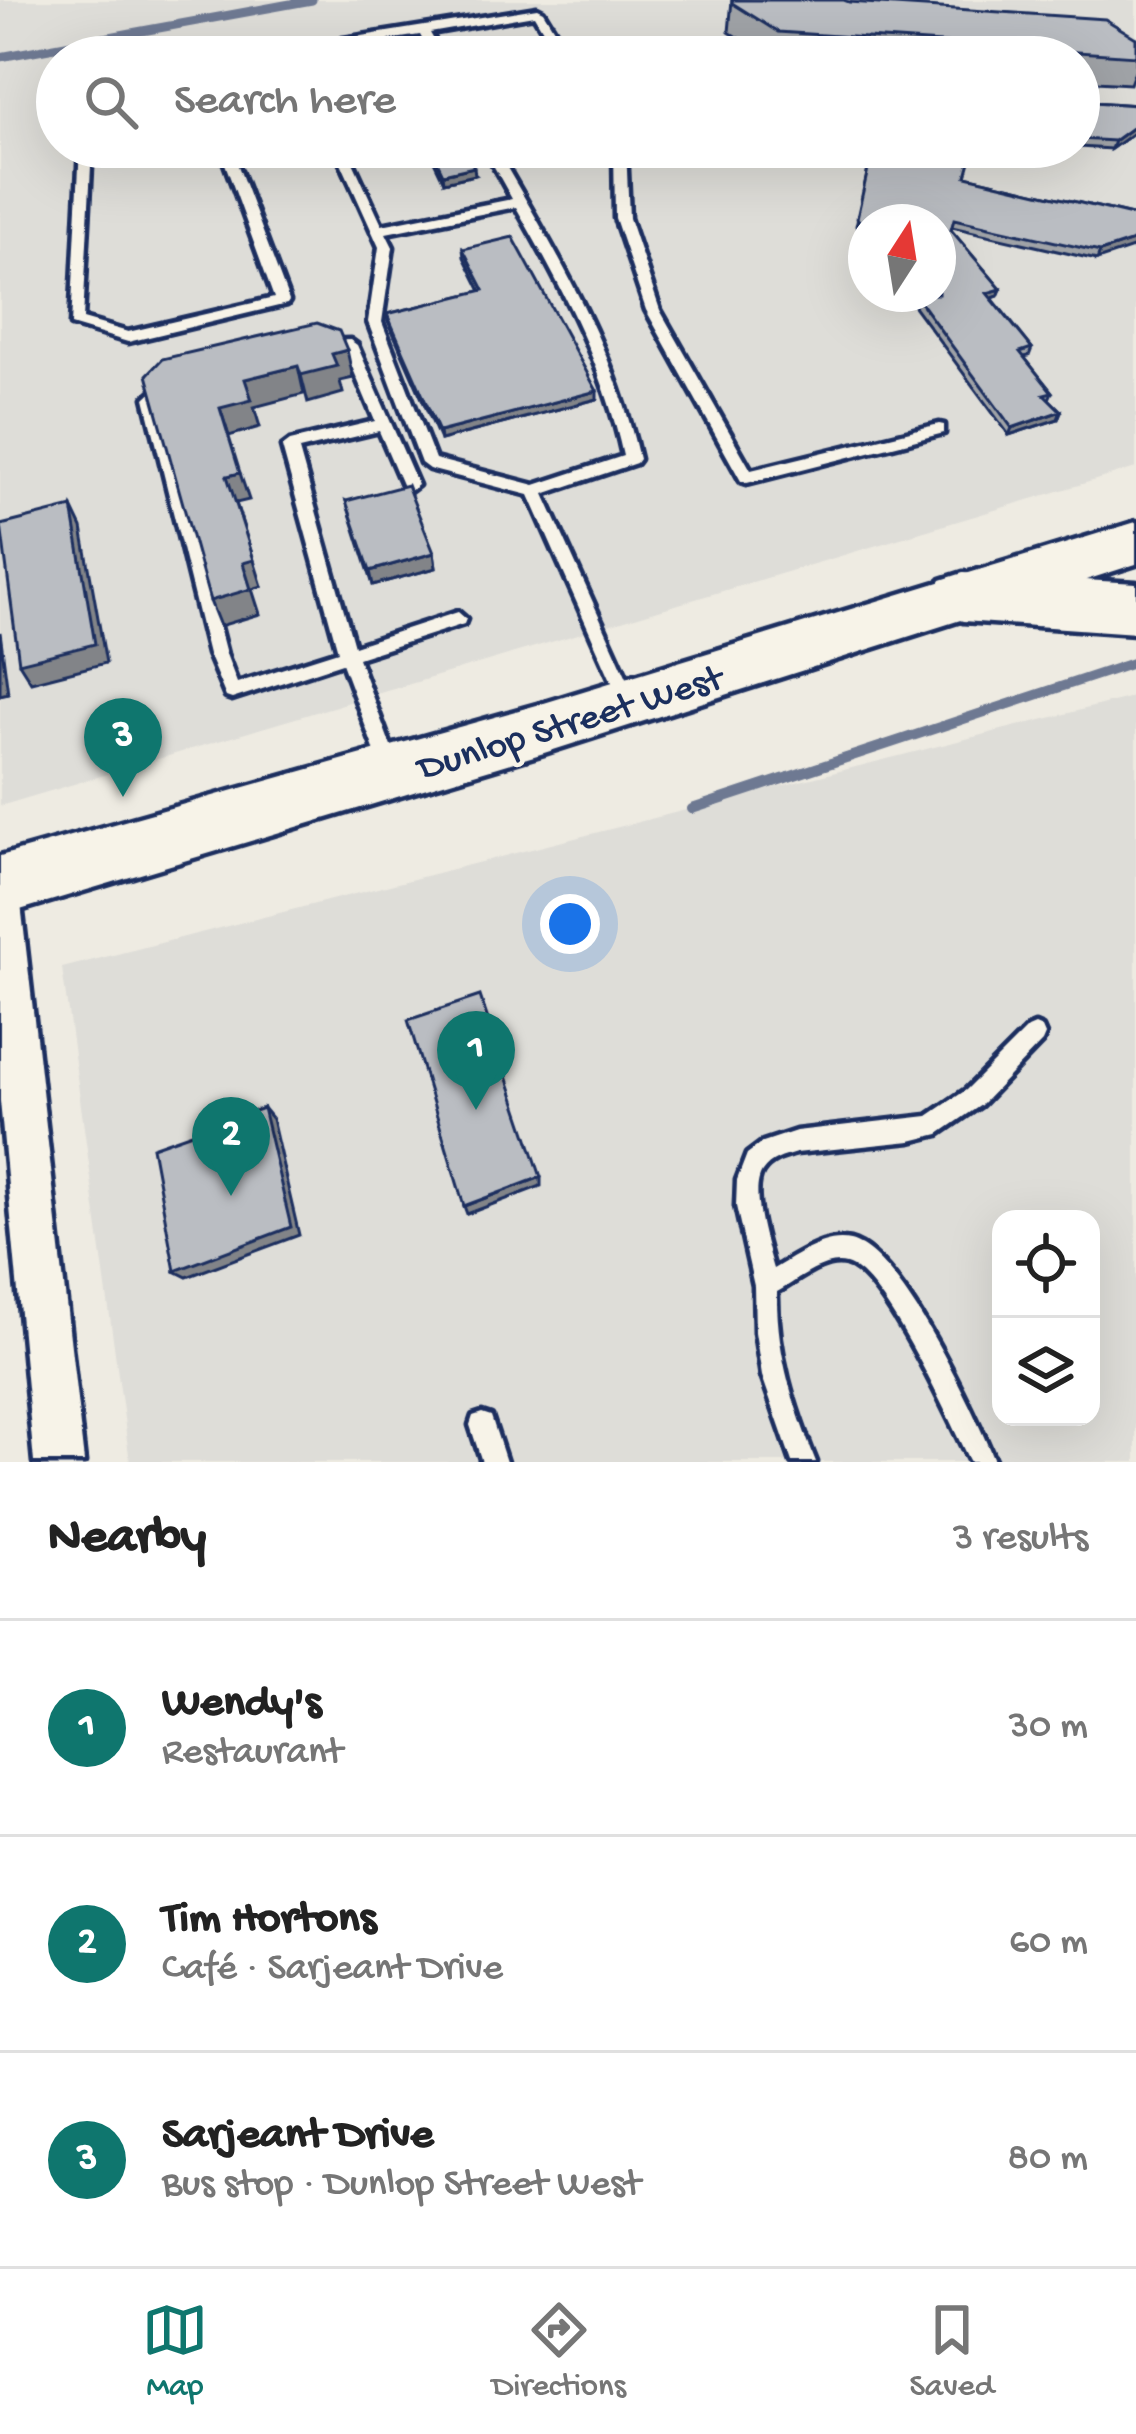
<!DOCTYPE html>
<meta charset="utf-8">
<style>
:root{--surface:#fff;--page:#f6f6f6;--text:#222;--muted:#767676;--line:#e0e0e0;--accent:#0f766e}
body{margin:0;font-family:"Gochi Hand",sans-serif;background:var(--page);color:var(--text)}
.controls{position:absolute;right:36px;bottom:36px;display:grid;overflow:hidden;border-radius:24px;box-shadow:0 12px 48px #0002}
.controls button{width:108px;height:108px;display:grid;place-items:center;padding:0;border:0;border-bottom:3px solid var(--line);background:var(--surface);color:var(--text);font:60px sans-serif}
.compass{position:absolute;left:848px;top:204px;width:108px;height:108px;border-radius:50%;background:var(--surface);box-shadow:0 12px 48px #0002;rotate:12deg}
.you{position:absolute;left:570px;top:924px;width:42px;height:42px;margin:-30px;border:9px solid #fff;border-radius:50%;background:#1a73e8;box-shadow:0 0 0 18px #1a73e833}
.badge{display:grid;place-items:center;width:78px;height:78px;border-radius:50%;background:var(--accent);color:#fff;font-size:39px;font-weight:700}
.pin{position:absolute;translate:-50% -99px;filter:drop-shadow(0 3px 6px #0008)}
.pin::after{content:'';position:absolute;top:63px;width:42px;height:36px;background:inherit;clip-path:polygon(0 0,100% 0,50% 100%)}
.list{margin:0;padding:0;list-style:none}
h2{display:flex;justify-content:space-between;align-items:center;height:156px;margin:0;padding:0 48px;font-size:51px}
h2 small{font-size:39px;font-weight:400;color:var(--muted)}
.list li{display:grid;grid-template-columns:78px 1fr auto;gap:36px;align-items:center;box-sizing:border-box;height:216px;padding:0 48px;border-top:3px solid var(--line)}
.list b{display:block;font-size:45px;white-space:nowrap}
.list p{margin:0;font-size:39px;white-space:nowrap;color:var(--muted)}
.list em{font-size:39px;font-style:normal;color:var(--muted)}
.icon{flex:none;width:66px;height:66px;fill:none;stroke:currentColor;stroke-width:2;stroke-linecap:round;stroke-linejoin:round}
.map{position:relative;flex:none;width:1136px;height:1462px;overflow:hidden}
.search{position:absolute;background:var(--surface);box-shadow:0 12px 48px #0002;left:36px;right:36px;top:36px;height:132px;display:flex;align-items:center;gap:30px;box-sizing:border-box;padding:0 42px;border-radius:66px;color:var(--muted);font-size:45px}
.sheet{height:804px;background:var(--surface)}
nav{display:flex;justify-content:space-around;align-items:center;box-sizing:border-box;height:168px;border-top:3px solid var(--line);background:var(--surface);font-size:33px;color:var(--muted)}
nav a{display:grid;justify-items:center;gap:6px}
nav .on{color:var(--accent)}
.map>svg:first-child{display:block}
.built{fill:#deddd8;fill-rule:evenodd}
.lines{fill:none;stroke-linecap:round;stroke-linejoin:round}
.stream-far1{stroke:#6e7992;stroke-width:9}
.stream{stroke:#6e7992;stroke-width:10}
.service-casing{stroke:#1b2f5e;stroke-width:9}
.minor-casing{stroke:#1b2f5e;stroke-width:9}
.primary-casing{stroke:#1b2f5e;stroke-width:9}
.motorway-casing{stroke:#1b2f5e;stroke-width:9}
.service{fill:#f7f3e8;fill-rule:evenodd}
.minor{fill:#f7f3e8;fill-rule:evenodd}
.primary{fill:#f7f3e8;fill-rule:evenodd}
.motorway{fill:#f7f3e8;fill-rule:evenodd}
.wall{fill:#a0a3a7;stroke:#1b2f5e;stroke-width:3}
.shaded-wall{fill:#828488;stroke:#1b2f5e;stroke-width:3}
.building{fill:#babdc2;stroke:#1b2f5e;stroke-width:3}
.labels{text-anchor:middle;stroke-width:9;stroke-linejoin:round;paint-order:stroke}
.street-label{font-size:39px;fill:#1b2f5e;stroke:#f7f3e8}
</style>
<div class="map">
<svg width="1136" height="1462" viewBox="0 0 1136 1462">
<rect width="100%" height="100%" fill="#eeebe2"/>
<filter id="ink" filterUnits="userSpaceOnUse"><feTurbulence type="fractalNoise" baseFrequency=".00833" numOctaves="2"/><feDisplacementMap in="SourceGraphic" scale="24" xChannelSelector="R" yChannelSelector="G"/><feConvolveMatrix kernelMatrix="1 2 1 2 8 2 1 2 1" color-interpolation-filters="sRGB"/></filter>
<g filter="url(#ink)">
<g class="built">
<path d="M0 0H1136V468L0 806ZM57 57H1079V147H57ZM866 222H938V294H866Z"/>
<path d="M1136 696V1462H130L62 968ZM1001 1219H1091V1417H1001Z"/>
</g>
<g class="lines">
<path class="stream-far1" d="M0 57 312 0"/>
<path class="stream" d="M692 809 1136 662"/>
<g class="service-casing">
<g id="service">
<path d="M537 8 543 11 571 57H559L534 15 430 33 444 57H432L420 35 279 57H250L256 53Z"/>
<path d="M57 84V102L53 101 46 89Z"/>
<path d="M80 147H92L83 319 128 332 274 298 219 147H231L289 301 287 304 128 342 71 325Z"/>
<path d="M334 147H346L382 225 512 199 483 147H495C553 247 614 345 639 459L636 463 544 494 638 702 635 707H623L529 495 429 469 421 463 368 322 379 247ZM516 207C561 286 604 366 623 456L535 485 435 459 382 322 393 247 386 233Z"/>
<path d="M614 147H626L629 218 660 310 751 470 939 424 944 425V433L747 483 741 481 646 310 615 218Z"/>
<path d="M350 340 357 345 418 485 410 491 404 489 379 431 299 450 354 646 458 612 466 619 464 624 358 658 399 768 396 774 390 776 384 774 381 768 342 663 232 699 226 697 208 654 145 398 164 380H174L176 384 160 400 226 654 237 683 338 651 282 447 290 441 375 421 345 350 324 351 317 346 324 341Z"/>
<path d="M1035 1025 1042 1028 1045 1035 1042 1042 981 1105 939 1134 911 1141 796 1153C783 1157 770 1160 762 1172 749 1192 767 1247 773 1269 794 1257 824 1235 850 1241 901 1253 975 1413 995 1462H970C951 1424 884 1273 846 1264 823 1258 796 1282 777 1292 776 1353 794 1407 816 1462H792L762 1376 755 1332 754 1286 736 1206 737 1180 747 1154 763 1142 796 1131 928 1116 966 1090 1028 1028Z"/>
<path d="M482 1413 491 1416 506 1462H482L470 1425 473 1416Z"/>
</g>
</g>
<g class="minor-casing">
<path id="minor" d="M0 877 14 882 20 895 84 1462H34L0 1101Z"/>
</g>
<g class="primary-casing">
<path id="primary" d="M1136 522V564L544 753 0 916V856L544 703Z"/>
</g>
<g class="motorway-casing">
<path id="motorway" d="M963 573 1136 583V633L963 621 941 614 932 597 941 580Z"/>
</g>
<use href="#service" class="service"/>
<use href="#minor" class="minor"/>
<use href="#primary" class="primary"/>
<use href="#motorway" class="motorway"/>
</g>
<g class="wall">
<path d="M732 0 849 2 1136 38V68L1130 84 1079 81V57H769L729 32Z"/>
<path d="M1079 101 1136 105V131L1111 149 1079 147Z"/>
<path d="M873 147 966 176 1136 216 1097 260 952 227 951 230 1001 289 998 296 992 298 1032 348 1029 356 1024 357 1052 392 1049 399 1061 411 1058 419 1009 435 905 294H938L866 222V240L856 226Z"/>
<path d="M432 151 475 175 444 182 433 159Z"/>
<path d="M463 249 597 399 440 440 388 321 387 314 481 291 464 257Z"/>
<path d="M346 501 434 553 436 568 373 585Z"/>
</g>
<g class="shaded-wall">
<path d="M1136 125V131L1111 149 1114 141Z"/>
<path d="M474 167 475 175 444 182 443 174Z"/>
<path d="M1136 240V247L1097 260 1100 252Z"/>
<path d="M1001 289 998 296 984 301 987 293Z"/>
<path d="M347 350 353 378 340 381 343 393 308 403 301 375 332 354Z"/>
<path d="M298 366 304 394 254 407 260 427 229 436 220 408 245 379Z"/>
<path d="M597 391V399L440 440 439 432Z"/>
<path d="M1061 411 1058 419 1009 435 1012 428Z"/>
<path d="M240 473 249 500 236 503 262 586 252 589 260 614 220 626 210 601 243 563 227 476Z"/>
<path d="M72 507 82 528 106 663 31 682 19 663Z"/>
<path d="M434 553 436 568 373 585 370 571Z"/>
<path d="M0 632 8 693 0 695Z"/>
<path d="M263 1108 272 1119 299 1235 187 1277 175 1271Z"/>
<path d="M541 1177V1186L467 1214 464 1206Z"/>
</g>
<g class="building">
<path d="M732 0H844L849 2 1105 19 1136 38V56L778 32 732 3Z"/>
<path d="M1079 101 1136 105V125L1114 141 1079 139Z"/>
<path d="M452 147H464L474 167 443 174 432 151Z"/>
<path d="M873 147H974L966 176 1136 216V240L1100 252 954 219 951 230 1001 289 987 293 1032 348 1020 352 1052 392 1044 394 1061 411 1012 428 914 294H938V222H866V230L857 218Z"/>
<path d="M513 237 597 391 439 432 387 314 484 290 463 249Z"/>
<path d="M317 323 339 331 347 350 332 354 337 366 301 375 298 366 245 379 252 400 220 408 240 473 227 476 254 560 243 563 251 589 210 601 147 375 162 359Z"/>
<path d="M407 485 434 553 370 571 346 501Z"/>
<path d="M72 507 95 644 19 663 1 525Z"/>
<path d="M480 996 541 1177 464 1206 408 1020Z"/>
<path d="M263 1108 291 1227 175 1271 152 1147Z"/>
</g>
</g>
<g class="labels">
<g class="street-label">
<text transform="translate(569 719) rotate(-17)" y="14">Dunlop Street West</text>
</g>
</g>
</svg>
<div class="controls">
<button><svg class="icon" aria-label="locate" viewBox="0 0 24 24"><circle cx="12" cy="12" r="6"/><path d="M12 2v4M12 18v4M2 12h4M18 12h4"/></svg></button>
<button><svg class="icon" aria-label="layers" viewBox="0 0 24 24"><path d="M12 4l9 5-9 5-9-5zM3 14l9 5 9-5"/></svg></button>
</div>
<svg class="compass" viewBox="-18 -18 36 36"><path d="M0-13l5 13h-10z" fill="#e53935"/><path d="M0 13l5-13h-10z" fill="#767676"/></svg>
<div class="you"></div>
<div class="pin badge" style="left:476px;top:1110px">1</div>
<div class="pin badge" style="left:231px;top:1196px">2</div>
<div class="pin badge" style="left:123px;top:797px">3</div>
<div class="search"><svg class="icon" aria-label="search" viewBox="0 0 24 24"><circle cx="10" cy="10" r="6"/><path d="M15 15l6 6"/></svg>Search here</div>
</div>
<section class="sheet">
<h2>Nearby<small>3 results</small></h2>
<ul class="list">
<li><span class="badge">1</span><div><b>Wendy's</b><p>Restaurant</p></div><em>30 m</em></li>
<li><span class="badge">2</span><div><b>Tim Hortons</b><p>Café · Sarjeant Drive</p></div><em>60 m</em></li>
<li><span class="badge">3</span><div><b>Sarjeant Drive</b><p>Bus stop · Dunlop Street West</p></div><em>80 m</em></li>
</ul>
</section>
<nav>
<a class="on"><svg class="icon" aria-label="map" viewBox="0 0 24 24"><path d="M3 6l6-2 6 2 6-2v14l-6 2-6-2-6 2zM9 4v14M15 6v14"/></svg>Map</a>
<a><svg class="icon" aria-label="directions" viewBox="0 0 24 24"><path d="M12 3l9 9-9 9-9-9zM9 14v-3h6M13 9l2 2-2 2"/></svg>Directions</a>
<a><svg class="icon" aria-label="saved" viewBox="0 0 24 24"><path d="M7 4h10v16l-5-4-5 4z"/></svg>Saved</a>
</nav>
